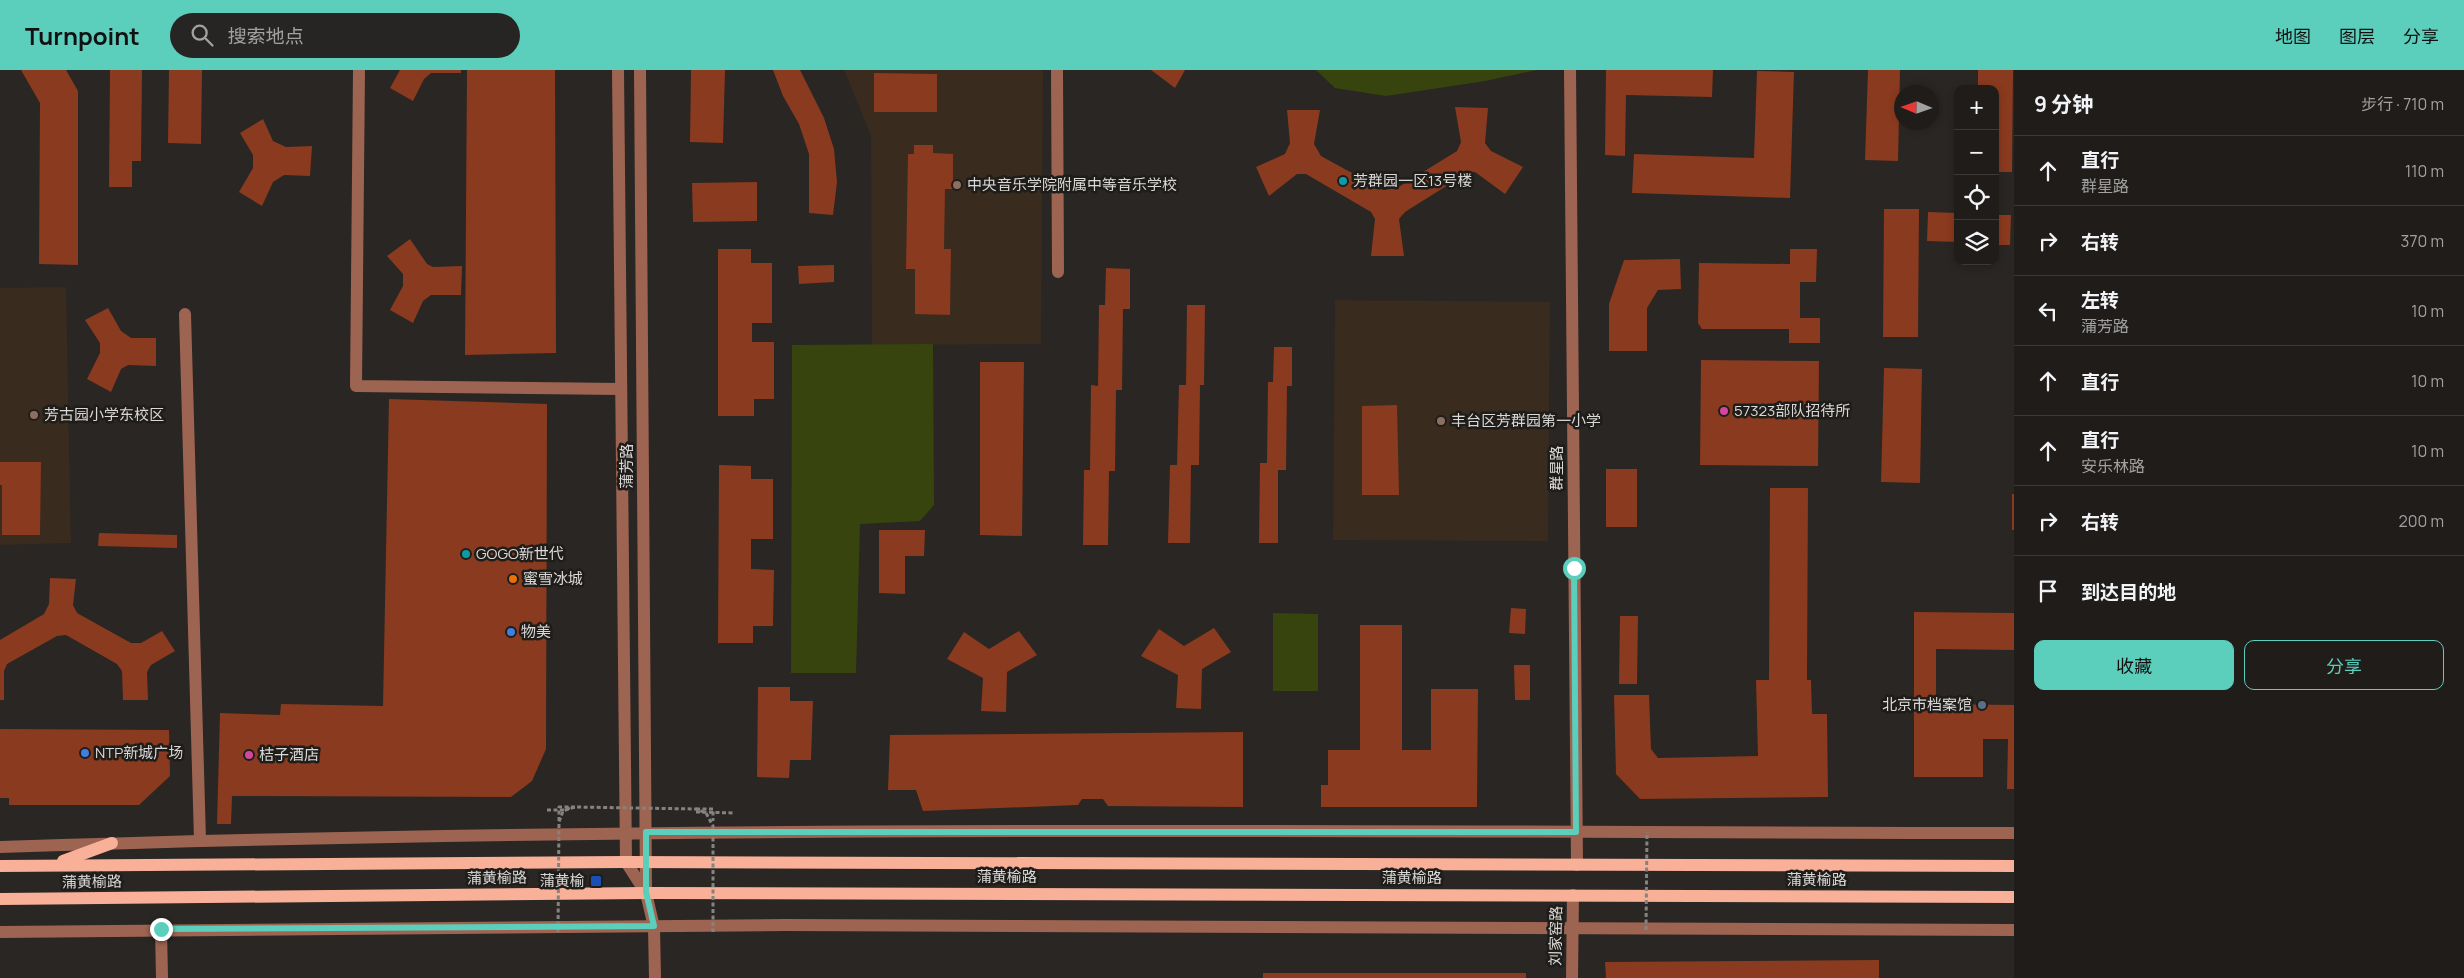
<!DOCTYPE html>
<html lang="zh">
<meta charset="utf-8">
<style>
:root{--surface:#1f1c1a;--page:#272523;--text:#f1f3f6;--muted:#a1a1a2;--line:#3c3a39;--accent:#5bcebc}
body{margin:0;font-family:Manrope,"Noto Sans SC",sans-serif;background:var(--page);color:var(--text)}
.controls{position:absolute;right:15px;top:15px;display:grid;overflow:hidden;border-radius:10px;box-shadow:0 2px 8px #0003}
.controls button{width:45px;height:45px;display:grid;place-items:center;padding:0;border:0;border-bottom:1px solid var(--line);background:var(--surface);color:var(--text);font:25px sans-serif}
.compass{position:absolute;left:1894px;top:15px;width:45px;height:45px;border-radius:50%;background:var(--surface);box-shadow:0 2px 8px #0003;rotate:272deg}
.stop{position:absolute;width:15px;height:15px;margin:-11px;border:4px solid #5bcebc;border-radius:50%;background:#fff}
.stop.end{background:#5bcebc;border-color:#fff;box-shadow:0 1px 5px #0008}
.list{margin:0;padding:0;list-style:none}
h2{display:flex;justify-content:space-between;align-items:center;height:65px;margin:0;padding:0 20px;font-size:21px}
h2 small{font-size:16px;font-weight:400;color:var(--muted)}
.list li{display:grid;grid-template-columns:32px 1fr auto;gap:15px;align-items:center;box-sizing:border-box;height:70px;padding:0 20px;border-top:1px solid var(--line)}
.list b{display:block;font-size:19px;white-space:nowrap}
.list p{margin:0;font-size:16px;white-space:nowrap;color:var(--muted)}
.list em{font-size:16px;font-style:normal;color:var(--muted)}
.actions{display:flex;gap:10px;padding:15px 20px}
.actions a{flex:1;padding:11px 0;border:1px solid var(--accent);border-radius:10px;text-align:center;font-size:18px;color:var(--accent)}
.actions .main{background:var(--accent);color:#111}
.icon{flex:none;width:28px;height:28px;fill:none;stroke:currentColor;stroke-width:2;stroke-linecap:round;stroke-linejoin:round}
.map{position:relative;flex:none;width:2014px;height:908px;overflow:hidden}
header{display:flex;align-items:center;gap:30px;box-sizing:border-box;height:70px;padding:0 25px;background:var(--accent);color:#111}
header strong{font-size:24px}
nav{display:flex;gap:28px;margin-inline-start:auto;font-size:18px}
.search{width:350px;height:45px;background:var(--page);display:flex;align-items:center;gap:12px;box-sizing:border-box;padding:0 18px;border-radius:28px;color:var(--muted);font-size:19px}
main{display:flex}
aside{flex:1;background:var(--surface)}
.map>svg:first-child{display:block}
.education{fill:#392b1e}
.green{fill:#38440d}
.building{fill:#8a3a1e}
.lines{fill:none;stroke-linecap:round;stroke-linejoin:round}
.path{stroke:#858380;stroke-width:3;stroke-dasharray:4 2.5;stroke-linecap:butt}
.minor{stroke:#9e6452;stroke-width:12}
.major{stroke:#f8b099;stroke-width:12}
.path-bridge{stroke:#858380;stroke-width:3;stroke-dasharray:4 2.5;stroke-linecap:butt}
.route{stroke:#5bcebc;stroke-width:6}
.culture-dot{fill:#0f9aa8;stroke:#1f1d1a;stroke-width:2}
.education-dot{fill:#8d6e63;stroke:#1f1d1a;stroke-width:2}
.hotel-dot{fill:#d1479c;stroke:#1f1d1a;stroke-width:2}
.food-dot{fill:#e8710a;stroke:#1f1d1a;stroke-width:2}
.shop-dot{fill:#3f7fe0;stroke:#1f1d1a;stroke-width:2}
.service-dot{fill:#5c6f8a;stroke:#1f1d1a;stroke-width:2}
.transit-dot{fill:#1a4fb4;stroke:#1f1d1a;stroke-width:2}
.labels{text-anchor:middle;stroke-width:5;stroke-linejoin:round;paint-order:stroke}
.poi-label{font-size:15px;fill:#dad9d7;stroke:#1f1d1a;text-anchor:start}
.street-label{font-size:15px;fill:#dad9d7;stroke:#1f1d1a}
</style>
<header>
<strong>Turnpoint</strong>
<div class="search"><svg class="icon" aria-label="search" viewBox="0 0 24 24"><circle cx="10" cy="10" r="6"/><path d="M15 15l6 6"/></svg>搜索地点</div>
<nav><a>地图</a><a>图层</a><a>分享</a></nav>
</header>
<main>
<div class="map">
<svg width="2014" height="908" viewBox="0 0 2014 908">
<rect width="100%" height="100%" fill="#292623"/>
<g class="education">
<path d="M844 0H1043L1041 274 872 275 871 66Z"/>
<path d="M66 217 71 473 0 475V218Z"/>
<path d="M1335 230 1550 232 1548 471 1333 470Z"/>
</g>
<g class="green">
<path d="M1316 0H1537L1485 11 1386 26 1335 18Z"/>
<path d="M933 274 934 435 920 451 860 454 856 603H791L792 275Z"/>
<path d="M1273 543 1318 544V621H1273Z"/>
</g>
<g class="building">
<path d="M21 0H66L78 21V195L39 194 40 33Z"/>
<path d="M110 0H142L141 91H132V117H109Z"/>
<path d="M169 0H202L201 74 168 73Z"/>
<path d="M400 0H461V3H431L424 9 413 31 390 18Z"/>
<path d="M467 0H555L556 283 465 285Z"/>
<path d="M691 0H725L723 73 690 72Z"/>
<path d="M773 0H800L824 48 834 79 837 112 833 145 809 143V84L799 54 783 26Z"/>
<path d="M1151 0H1185L1175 18Z"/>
<path d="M1606 0H1713L1712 27 1626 25 1625 86 1605 85Z"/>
<path d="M1868 0H1900L1898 91 1865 90Z"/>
<path d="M1978 0H2013L2012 102H1995V19H1978Z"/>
<path d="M1757 1 1794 2 1790 128 1632 123 1634 84 1754 88Z"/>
<path d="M874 3 937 4V42H874Z"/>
<path d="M1455 37 1488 38 1485 73 1491 81 1523 97 1505 124 1475 102 1467 103 1405 142 1399 149 1404 186H1371L1375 149 1371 142 1306 104H1297L1269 126 1256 97 1285 84 1290 73 1287 40H1320L1314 74 1321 86 1383 120 1397 118 1457 81 1461 72Z"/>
<path d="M263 49 273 71 286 77 312 76 310 106 284 105 273 112 262 136 239 122 253 98V85L240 63Z"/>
<path d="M914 75H933V83L953 84V119H945L944 179H951L950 245 915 244V199H906L908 84H914Z"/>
<path d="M757 112V151L693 152 692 113Z"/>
<path d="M1884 139H1919L1918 267H1883Z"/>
<path d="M1928 142 1958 143V172L1927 171Z"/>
<path d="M1995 145H2011L2010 175H1995Z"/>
<path d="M410 169 427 194 433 197 462 196 461 225H431L423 231 413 253 390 240 403 216V204L387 186Z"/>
<path d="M718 179H751V193H772V253H752V272H774V329H754V346H718Z"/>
<path d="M1790 179H1817L1816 212H1800V248H1820V273H1789V259H1702L1698 253 1699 193 1790 194Z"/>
<path d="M1680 189 1681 219 1658 220 1647 238V281H1609V234L1624 190Z"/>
<path d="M834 195V212L799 214 798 196Z"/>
<path d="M1106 198 1130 199V239H1123L1122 320H1116L1115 401H1109L1108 475H1083L1084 400H1090L1091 315 1098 316 1099 235H1105Z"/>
<path d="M1187 235H1205L1204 315H1200L1199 395H1191L1190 473H1168L1170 395H1177L1179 315H1186Z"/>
<path d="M108 238 121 261 131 268H156V296L128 295 121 299 111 322 87 309 100 283V273L85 250Z"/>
<path d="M1274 277H1292V316H1287L1286 400H1278V473H1259L1260 393H1267L1268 312H1273Z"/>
<path d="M1701 290 1819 291 1818 396 1700 395Z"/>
<path d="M980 292H1024L1022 466 980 465Z"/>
<path d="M1884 298 1922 299 1920 413 1881 412Z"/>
<path d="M389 329 547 334 546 679 532 711 511 727 232 726 231 754H217L220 643 280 645 281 634 383 636Z"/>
<path d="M1397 335 1399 425H1362V336Z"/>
<path d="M0 392H41L40 465H2V415H0Z"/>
<path d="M719 395 751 396V409H773V469H751V499L774 500 773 556H753V573H718Z"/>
<rect x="1606" y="399" width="31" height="58"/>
<path d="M1770 418H1808L1807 610H1811L1812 644H1827L1828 727 1640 729 1616 704 1614 625H1649L1651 679 1658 688 1758 686 1756 610H1776H1769Z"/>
<rect x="2012" y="424" width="2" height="36"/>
<path d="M879 460H925L924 486H905V524L879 523Z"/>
<path d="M99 463 177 465V478L98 476Z"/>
<path d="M50 508 76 509 73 535 77 543 131 573H141L162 561 175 581 151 595 147 602 148 630H123L122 601 117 594 66 565 57 566 7 594 4 601V630H0V570L44 544 49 534Z"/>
<path d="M1511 538 1526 539 1525 564 1509 563Z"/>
<path d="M1914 542 2014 543V580L1936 579V634L2014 635V719H2007L2008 669H1983V707H1914Z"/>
<path d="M1620 546H1638L1637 614H1619Z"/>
<path d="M1360 555H1402V680H1431V619H1478L1477 737H1321V715H1328V680H1360Z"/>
<path d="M1214 558 1231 582 1202 599 1201 639 1176 638 1178 605 1141 586 1159 559 1184 576Z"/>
<path d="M1019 561 1037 585 1007 602 1006 642 981 641 983 608 947 589 964 562 989 579Z"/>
<path d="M1514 595H1530V630H1515Z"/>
<path d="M758 617H790V631H813L811 690H790L789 708 757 707Z"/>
<path d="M0 659 169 660 170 706 139 735H9V728H0Z"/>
<path d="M1243 662V737L1108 736 1103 729H1082L1078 735 923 741 916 720H888L890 665Z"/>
<path d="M1879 890V908H1606L1605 892Z"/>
<rect x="1263" y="903" width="263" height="5"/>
</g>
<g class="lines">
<g class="path">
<path d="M696 739H713V751"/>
<path d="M547 740H566L571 737"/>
<path d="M696 742 734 743"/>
<path d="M559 751V737H575"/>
</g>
<g class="minor">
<path d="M359 0 356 316 621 319"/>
<path d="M618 0 626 792 646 823"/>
<path d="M640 0 646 823 654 857 655 908"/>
<path d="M1057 0 1058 202"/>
<path d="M1570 0 1577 795"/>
<path d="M185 244 200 770"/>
<path d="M0 777C671 754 1343 762 2014 763"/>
<path d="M161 859 162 908"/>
<path d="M0 862 785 855 2014 860"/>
<path d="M1572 908 1573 825"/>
</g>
<g class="major">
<path d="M63 791 112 773"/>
<path d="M0 796 626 792 2014 796"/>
<path d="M0 829 646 823 2014 827"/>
</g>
<g class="path-bridge">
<path d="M1646 860 1647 762"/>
<path d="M558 862 559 752 563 741 575 737 696 739 706 743 713 756V862"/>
</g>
</g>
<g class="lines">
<path class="route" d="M161 859 654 856 646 822V762H1576L1574 498"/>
</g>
<g class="culture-dot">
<circle cx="1343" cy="111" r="5"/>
<circle cx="466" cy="484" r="5"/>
</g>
<g class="education-dot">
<circle cx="957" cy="115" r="5"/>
<circle cx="34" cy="345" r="5"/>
<circle cx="1441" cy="351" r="5"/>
</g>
<g class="hotel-dot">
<circle cx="1724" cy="341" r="5"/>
<circle cx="249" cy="685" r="5"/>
</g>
<circle class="food-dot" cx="513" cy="509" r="5"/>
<g class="shop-dot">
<circle cx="511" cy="562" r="5"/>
<circle cx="85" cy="683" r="5"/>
</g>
<circle class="service-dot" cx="1982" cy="635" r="5"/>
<rect class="transit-dot" x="590" y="805" width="12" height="12" rx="2.5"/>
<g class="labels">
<g class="poi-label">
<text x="1353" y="116">芳群园一区13号楼</text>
<text x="967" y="120">中央音乐学院附属中等音乐学校</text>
<text x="1734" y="346">57323部队招待所</text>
<text x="44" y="350">芳古园小学东校区</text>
<text x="1451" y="356">丰台区芳群园第一小学</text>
<text x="476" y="489">GOGO新世代</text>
<text x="523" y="514">蜜雪冰城</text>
<text x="521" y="567">物美</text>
<text x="1972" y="640" text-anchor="end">北京市档案馆</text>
<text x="95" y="688">NTP新城广场</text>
<text x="259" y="690">桔子酒店</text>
<text x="585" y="816" text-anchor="end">蒲黄榆</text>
</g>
<g class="street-label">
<text transform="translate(627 396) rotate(-90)" y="5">蒲芳路</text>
<text transform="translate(1557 398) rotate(-90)" y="5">群星路</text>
<text x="1007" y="812">蒲黄榆路</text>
<text transform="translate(497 808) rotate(-1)" y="5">蒲黄榆路</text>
<text x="1412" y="813">蒲黄榆路</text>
<text x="1817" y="815">蒲黄榆路</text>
<text transform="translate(92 812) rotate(-1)" y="5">蒲黄榆路</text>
<text transform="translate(1556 866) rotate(-89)" y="5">刘家窑路</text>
</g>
</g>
</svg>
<div class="controls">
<button>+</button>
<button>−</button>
<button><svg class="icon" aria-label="locate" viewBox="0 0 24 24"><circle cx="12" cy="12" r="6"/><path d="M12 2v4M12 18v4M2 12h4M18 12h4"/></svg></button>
<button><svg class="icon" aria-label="layers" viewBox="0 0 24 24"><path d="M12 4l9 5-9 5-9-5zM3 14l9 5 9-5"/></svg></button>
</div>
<svg class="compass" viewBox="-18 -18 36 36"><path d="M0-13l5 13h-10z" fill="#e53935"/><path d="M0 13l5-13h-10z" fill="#a1a1a2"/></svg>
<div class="stop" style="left:1574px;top:498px"></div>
<div class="stop end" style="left:161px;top:859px"></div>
</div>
<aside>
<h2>9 分钟<small>步行 · 710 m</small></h2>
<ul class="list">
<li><svg class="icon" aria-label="ahead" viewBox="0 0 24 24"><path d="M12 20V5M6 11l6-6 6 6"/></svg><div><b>直行</b><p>群星路</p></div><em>110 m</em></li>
<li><svg class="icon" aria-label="right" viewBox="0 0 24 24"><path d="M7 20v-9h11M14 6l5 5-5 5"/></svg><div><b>右转</b></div><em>370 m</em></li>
<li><svg class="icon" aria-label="left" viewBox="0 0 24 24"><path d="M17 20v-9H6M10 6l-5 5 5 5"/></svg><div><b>左转</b><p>蒲芳路</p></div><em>10 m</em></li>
<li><svg class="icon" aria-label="ahead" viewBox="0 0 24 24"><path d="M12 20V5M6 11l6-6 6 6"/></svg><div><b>直行</b></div><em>10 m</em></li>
<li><svg class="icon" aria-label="ahead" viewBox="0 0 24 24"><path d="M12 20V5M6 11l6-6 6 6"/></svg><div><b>直行</b><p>安乐林路</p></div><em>10 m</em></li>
<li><svg class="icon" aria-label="right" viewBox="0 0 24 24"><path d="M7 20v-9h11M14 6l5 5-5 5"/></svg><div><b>右转</b></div><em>200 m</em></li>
<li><svg class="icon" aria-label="arrive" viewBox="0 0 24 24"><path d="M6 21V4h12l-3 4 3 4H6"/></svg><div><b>到达目的地</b></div></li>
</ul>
<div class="actions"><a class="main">收藏</a><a>分享</a></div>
</aside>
</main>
